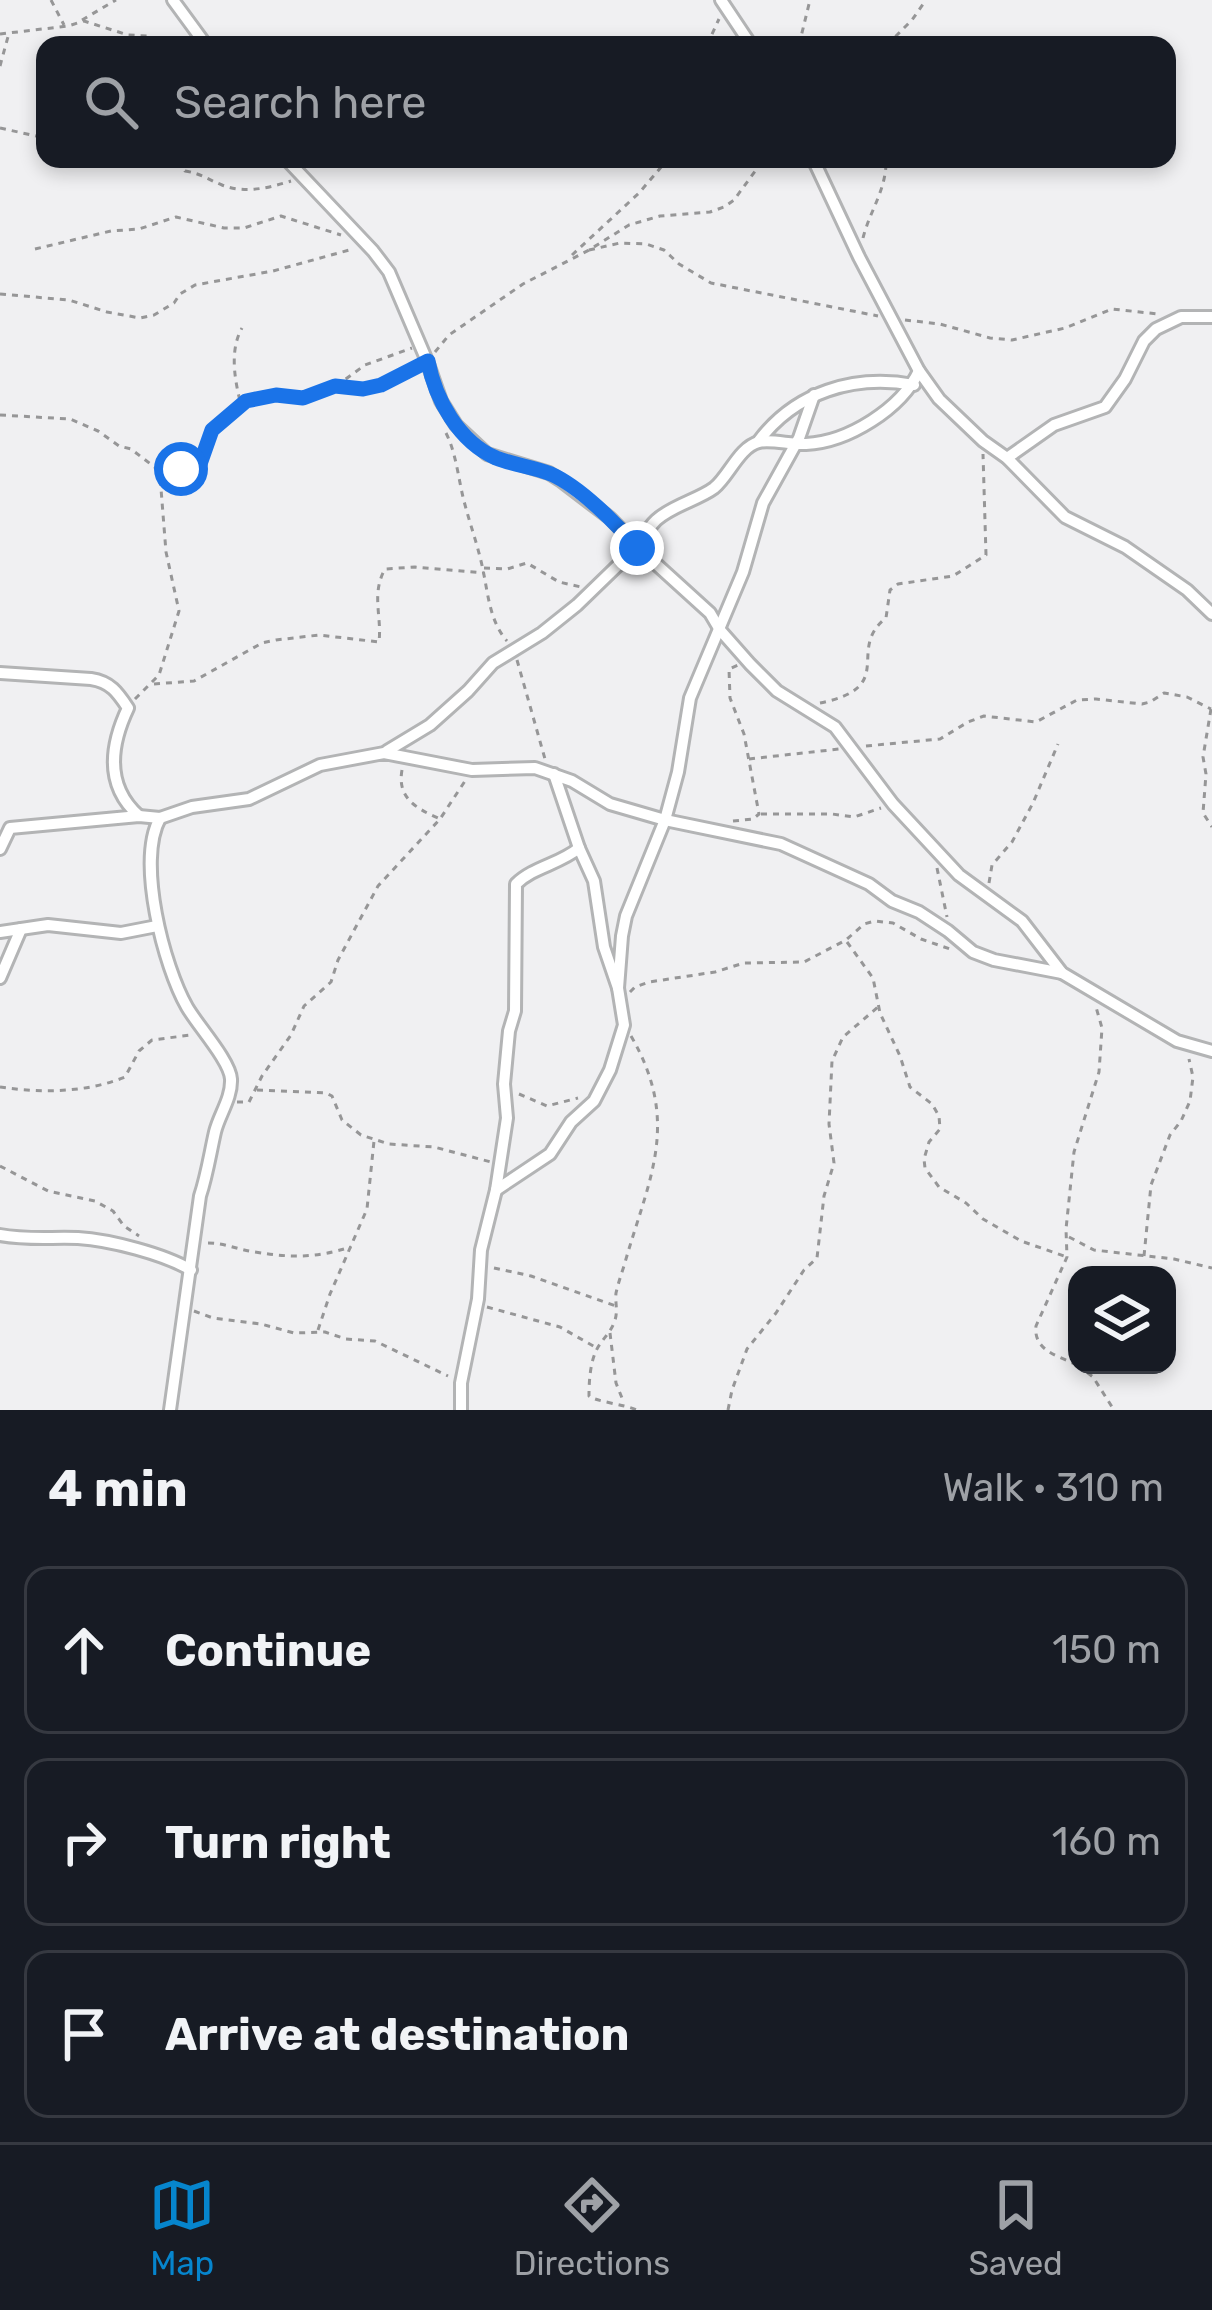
<!DOCTYPE html>
<meta charset="utf-8">
<style>
:root{--surface:#171b24;--page:#20242c;--text:#f1f3f6;--muted:#9ea1a6;--line:#363941;--accent:#0685cd}
body{margin:0;font-family:Rubik,sans-serif;background:var(--page);color:var(--text)}
.controls{position:absolute;right:36px;bottom:36px;display:grid;overflow:hidden;border-radius:24px;box-shadow:0 6px 18px #0003}
.controls button{width:108px;height:108px;display:grid;place-items:center;padding:0;border:0;border-bottom:3px solid var(--line);background:var(--surface);color:var(--text);font:60px sans-serif}
.stop{position:absolute;width:36px;height:36px;margin:-27px;border:9px solid #1a73e8;border-radius:50%;background:#fff}
.stop.end{background:#1a73e8;border-color:#fff;box-shadow:0 3px 12px #0008}
.list{margin:0;padding:0;list-style:none}
h2{display:flex;justify-content:space-between;align-items:center;height:156px;margin:0;padding:0 48px;font-size:51px}
h2 small{font-size:39px;font-weight:400;color:var(--muted)}
.list li{display:grid;grid-template-columns:78px 1fr auto;gap:36px;align-items:center;box-sizing:border-box;height:168px;margin:0 24px 24px;padding:0 24px;border:3px solid var(--line);border-radius:24px}
.list b{display:block;font-size:45px;white-space:nowrap}
.list em{font-size:39px;font-style:normal;color:var(--muted)}
.icon{flex:none;width:66px;height:66px;fill:none;stroke:currentColor;stroke-width:2;stroke-linecap:round;stroke-linejoin:round}
.map{position:relative;flex:none;width:1212px;height:1410px;overflow:hidden}
.search{position:absolute;background:var(--surface);box-shadow:0 6px 18px #0003;left:36px;right:36px;top:36px;height:132px;display:flex;align-items:center;gap:30px;box-sizing:border-box;padding:0 42px;border-radius:24px;color:var(--muted);font-size:45px}
.sheet{height:732px;background:var(--surface)}
nav{display:flex;justify-content:space-around;align-items:center;box-sizing:border-box;height:168px;border-top:3px solid var(--line);background:var(--surface);font-size:33px;color:var(--muted)}
nav a{display:grid;justify-items:center;gap:6px}
nav .on{color:var(--accent)}
.map>svg:first-child{display:block}
.lines{fill:none;stroke-linecap:round;stroke-linejoin:round}
.minor-casing{stroke:#b3b4b5;stroke-width:16}
.path{stroke:#969697;stroke-width:3;stroke-dasharray:6 6;stroke-linecap:butt}
.minor{stroke:#fff;stroke-width:10}
.route{stroke:#1a73e8;stroke-width:15}
</style>
<div class="map">
<svg width="1212" height="1410" viewBox="0 0 1212 1410">
<rect width="100%" height="100%" fill="#f0f0f2"/>
<g class="lines">
<g class="minor-casing">
<g id="minor">
<path d="M173 0 206 45"/>
<path d="M721 0 751 45"/>
<path d="M286 159 373 251 389 272 427 361 441 401 456 425 487 454 549 473 560 480 610 518 645 554"/>
<path d="M813 159 859 257 919 371 939 399 983 441 1007 458 1065 517 1125 547 1187 590 1212 614"/>
<path d="M919 371C901 409 848 442 806 444 792 445 771 439 759 442 739 447 729 476 714 488 690 506 638 511 645 554L710 613 720 630 750 664 777 691 835 727 893 804 959 875 1022 921 1062 973 1177 1041 1212 1051"/>
<path d="M758 442C795 392 854 374 914 385"/>
<path d="M1007 458 1054 425 1105 407 1125 379 1144 341 1156 329 1181 317H1212"/>
<path d="M0 673 91 679C111 682 118 693 128 708 110 746 105 786 139 816"/>
<path d="M387 751 430 725 468 691 493 663 542 633 577 605 640 544"/>
<path d="M160 818C136 861 164 967 187 1007 198 1026 230 1061 231 1079 232 1098 219 1115 215 1132 210 1154 207 1175 200 1196L170 1410"/>
<path d="M0 849 10 828 139 816 160 818 192 807 249 799 320 765 384 753 472 770 535 768 572 781 610 804 665 820 781 844 869 884 892 901 919 912 948 931 973 952 994 960 1062 973"/>
<path d="M0 932 48 925 121 933 157 926"/>
<path d="M0 978 21 929"/>
<path d="M618 988 622 936 626 916 665 820 678 772 690 698 743 572 763 503 799 438 814 395"/>
<path d="M496 1190 550 1154 571 1122 594 1101 610 1070 624 1025 618 988 604 947 594 881 579 848 554 774"/>
<path d="M0 1235C27 1240 51 1237 78 1238 110 1240 164 1254 191 1270"/>
<path d="M461 1410V1383L478 1299 481 1250 496 1190 507 1118 504 1084 509 1031 515 1011 516 884C533 867 560 864 579 848"/>
</g>
</g>
<g class="path">
<path d="M51 0 64 25"/>
<path d="M82 20 116 0"/>
<path d="M0 34 68 26 84 21 128 35 148 36 171 45"/>
<path d="M707 45 719 19"/>
<path d="M799 45 810 0"/>
<path d="M887 45 912 20 926 0"/>
<path d="M0 66 9 33"/>
<path d="M0 128 45 138"/>
<path d="M183 159 185 171C200 173 209 180 222 185 245 194 268 188 291 181"/>
<path d="M863 238C870 210 887 189 886 159"/>
<path d="M35 249 111 231 139 229 176 217 224 228H244L281 216 341 235"/>
<path d="M589 250 620 243 646 244 664 250 679 264 711 283 878 316"/>
<path d="M572 255 639 193 668 159"/>
<path d="M0 294 69 300 107 312 140 318 154 315 174 303 180 294 195 285 273 271 353 249"/>
<path d="M905 320 940 324 990 338 1012 340 1065 328 1112 309 1158 314"/>
<path d="M435 352 449 335 523 284 589 250 629 225 660 216 710 212 724 207 734 200 764 159"/>
<path d="M336 386 365 365 412 348"/>
<path d="M241 405 276 395 303 398 335 386 363 389 381 385 418 365"/>
<path d="M0 415 70 419 98 431 119 446 131 449 161 472"/>
<path d="M446 433C456 453 458 476 463 497 469 522 478 545 483 570 488 594 490 622 507 641"/>
<path d="M484 568 507 569 527 563 559 582 581 587"/>
<path d="M517 660 545 759"/>
<path d="M154 684 194 681 262 643 276 640 319 635 379 642C382 616 371 594 385 569L415 567 484 573"/>
<path d="M135 699 159 675 179 611 166 552 160 476 168 471 192 469 200 464 212 430 241 405C235 381 229 351 242 328"/>
<path d="M820 703C899 687 845 650 886 618L890 590 898 584 953 576 986 555 983 454"/>
<path d="M1211 709 1203 757 1206 774 1203 813 1212 827"/>
<path d="M866 746 940 739 968 722 984 716 1036 722 1077 700 1096 699 1142 704 1150 702 1164 693 1187 697 1211 709"/>
<path d="M749 759 839 749"/>
<path d="M402 770C397 797 415 808 438 818"/>
<path d="M761 814H832L854 817 881 808"/>
<path d="M733 821 753 819 759 814 744 734 730 698 729 669 738 665"/>
<path d="M937 868 947 917"/>
<path d="M989 883 992 865 1012 842 1033 803 1058 744"/>
<path d="M847 942 873 978 880 1013 900 1056 910 1087 932 1104 939 1116 940 1129 929 1142 924 1159 925 1168 939 1187 966 1203 983 1219 1021 1241 1067 1257"/>
<path d="M630 992 635 987 649 982 715 972 744 963 804 962 846 940 864 924 875 921 893 923 921 939 950 949"/>
<path d="M631 1036C682 1124 648 1180 624 1266 621 1275 618 1284 616 1293 615 1302 618 1311 615 1320 611 1333 601 1340 596 1351 590 1364 589 1382 589 1396 597 1402 623 1404 637 1410"/>
<path d="M0 1087C41 1093 86 1093 125 1077L139 1051 152 1040 191 1035"/>
<path d="M257 1090 326 1093 332 1096 342 1120 361 1135 389 1144 434 1147 491 1162"/>
<path d="M519 1094 547 1106 578 1098"/>
<path d="M237 1102H249L262 1076 291 1035 304 1006 331 982 338 960 378 886 440 819 465 781"/>
<path d="M0 1166 48 1191 95 1201 113 1211 124 1226 139 1236"/>
<path d="M1069 1237 1094 1250 1174 1259 1212 1268"/>
<path d="M208 1243C225 1243 239 1250 255 1252 292 1258 315 1258 351 1247"/>
<path d="M1144 1256 1151 1185 1170 1135 1181 1121 1190 1101 1193 1077 1189 1059"/>
<path d="M494 1268 531 1276 616 1306"/>
<path d="M487 1307 560 1327 595 1347"/>
<path d="M194 1311 213 1318 261 1324 294 1333 325 1332 346 1339 375 1341 448 1376"/>
<path d="M318 1330 330 1294 367 1209 374 1141"/>
<path d="M610 1333 616 1383 624 1403"/>
<path d="M1077 1365C1059 1356 1033 1351 1036 1326L1067 1257 1066 1229 1074 1152 1099 1072 1102 1028 1096 1007"/>
<path d="M1078 1365 1093 1377 1114 1410"/>
<path d="M728 1410 732 1390 747 1349 776 1313 804 1270 817 1258 824 1196 834 1163 829 1124 832 1061 843 1037 878 1007"/>
</g>
<use href="#minor" class="minor"/>
</g>
<g class="lines">
<path class="route" d="M181 469H192L200 464 212 430 246 401 276 395 303 398 335 386 363 389 381 385 428 361C435 399 459 442 496 458 514 465 533 467 551 474 580 487 616 523 637 548"/>
</g>
</svg>
<div class="controls">
<button><svg class="icon" aria-label="layers" viewBox="0 0 24 24"><path d="M12 4l9 5-9 5-9-5zM3 14l9 5 9-5"/></svg></button>
</div>
<div class="stop" style="left:181px;top:469px"></div>
<div class="stop end" style="left:637px;top:548px"></div>
<div class="search"><svg class="icon" aria-label="search" viewBox="0 0 24 24"><circle cx="10" cy="10" r="6"/><path d="M15 15l6 6"/></svg>Search here</div>
</div>
<section class="sheet">
<h2>4 min<small>Walk · 310 m</small></h2>
<ul class="list">
<li><svg class="icon" aria-label="ahead" viewBox="0 0 24 24"><path d="M12 20V5M6 11l6-6 6 6"/></svg><div><b>Continue</b></div><em>150 m</em></li>
<li><svg class="icon" aria-label="right" viewBox="0 0 24 24"><path d="M7 20v-9h11M14 6l5 5-5 5"/></svg><div><b>Turn right</b></div><em>160 m</em></li>
<li><svg class="icon" aria-label="arrive" viewBox="0 0 24 24"><path d="M6 21V4h12l-3 4 3 4H6"/></svg><div><b>Arrive at destination</b></div></li>
</ul>
</section>
<nav>
<a class="on"><svg class="icon" aria-label="map" viewBox="0 0 24 24"><path d="M3 6l6-2 6 2 6-2v14l-6 2-6-2-6 2zM9 4v14M15 6v14"/></svg>Map</a>
<a><svg class="icon" aria-label="directions" viewBox="0 0 24 24"><path d="M12 3l9 9-9 9-9-9zM9 14v-3h6M13 9l2 2-2 2"/></svg>Directions</a>
<a><svg class="icon" aria-label="saved" viewBox="0 0 24 24"><path d="M7 4h10v16l-5-4-5 4z"/></svg>Saved</a>
</nav>
